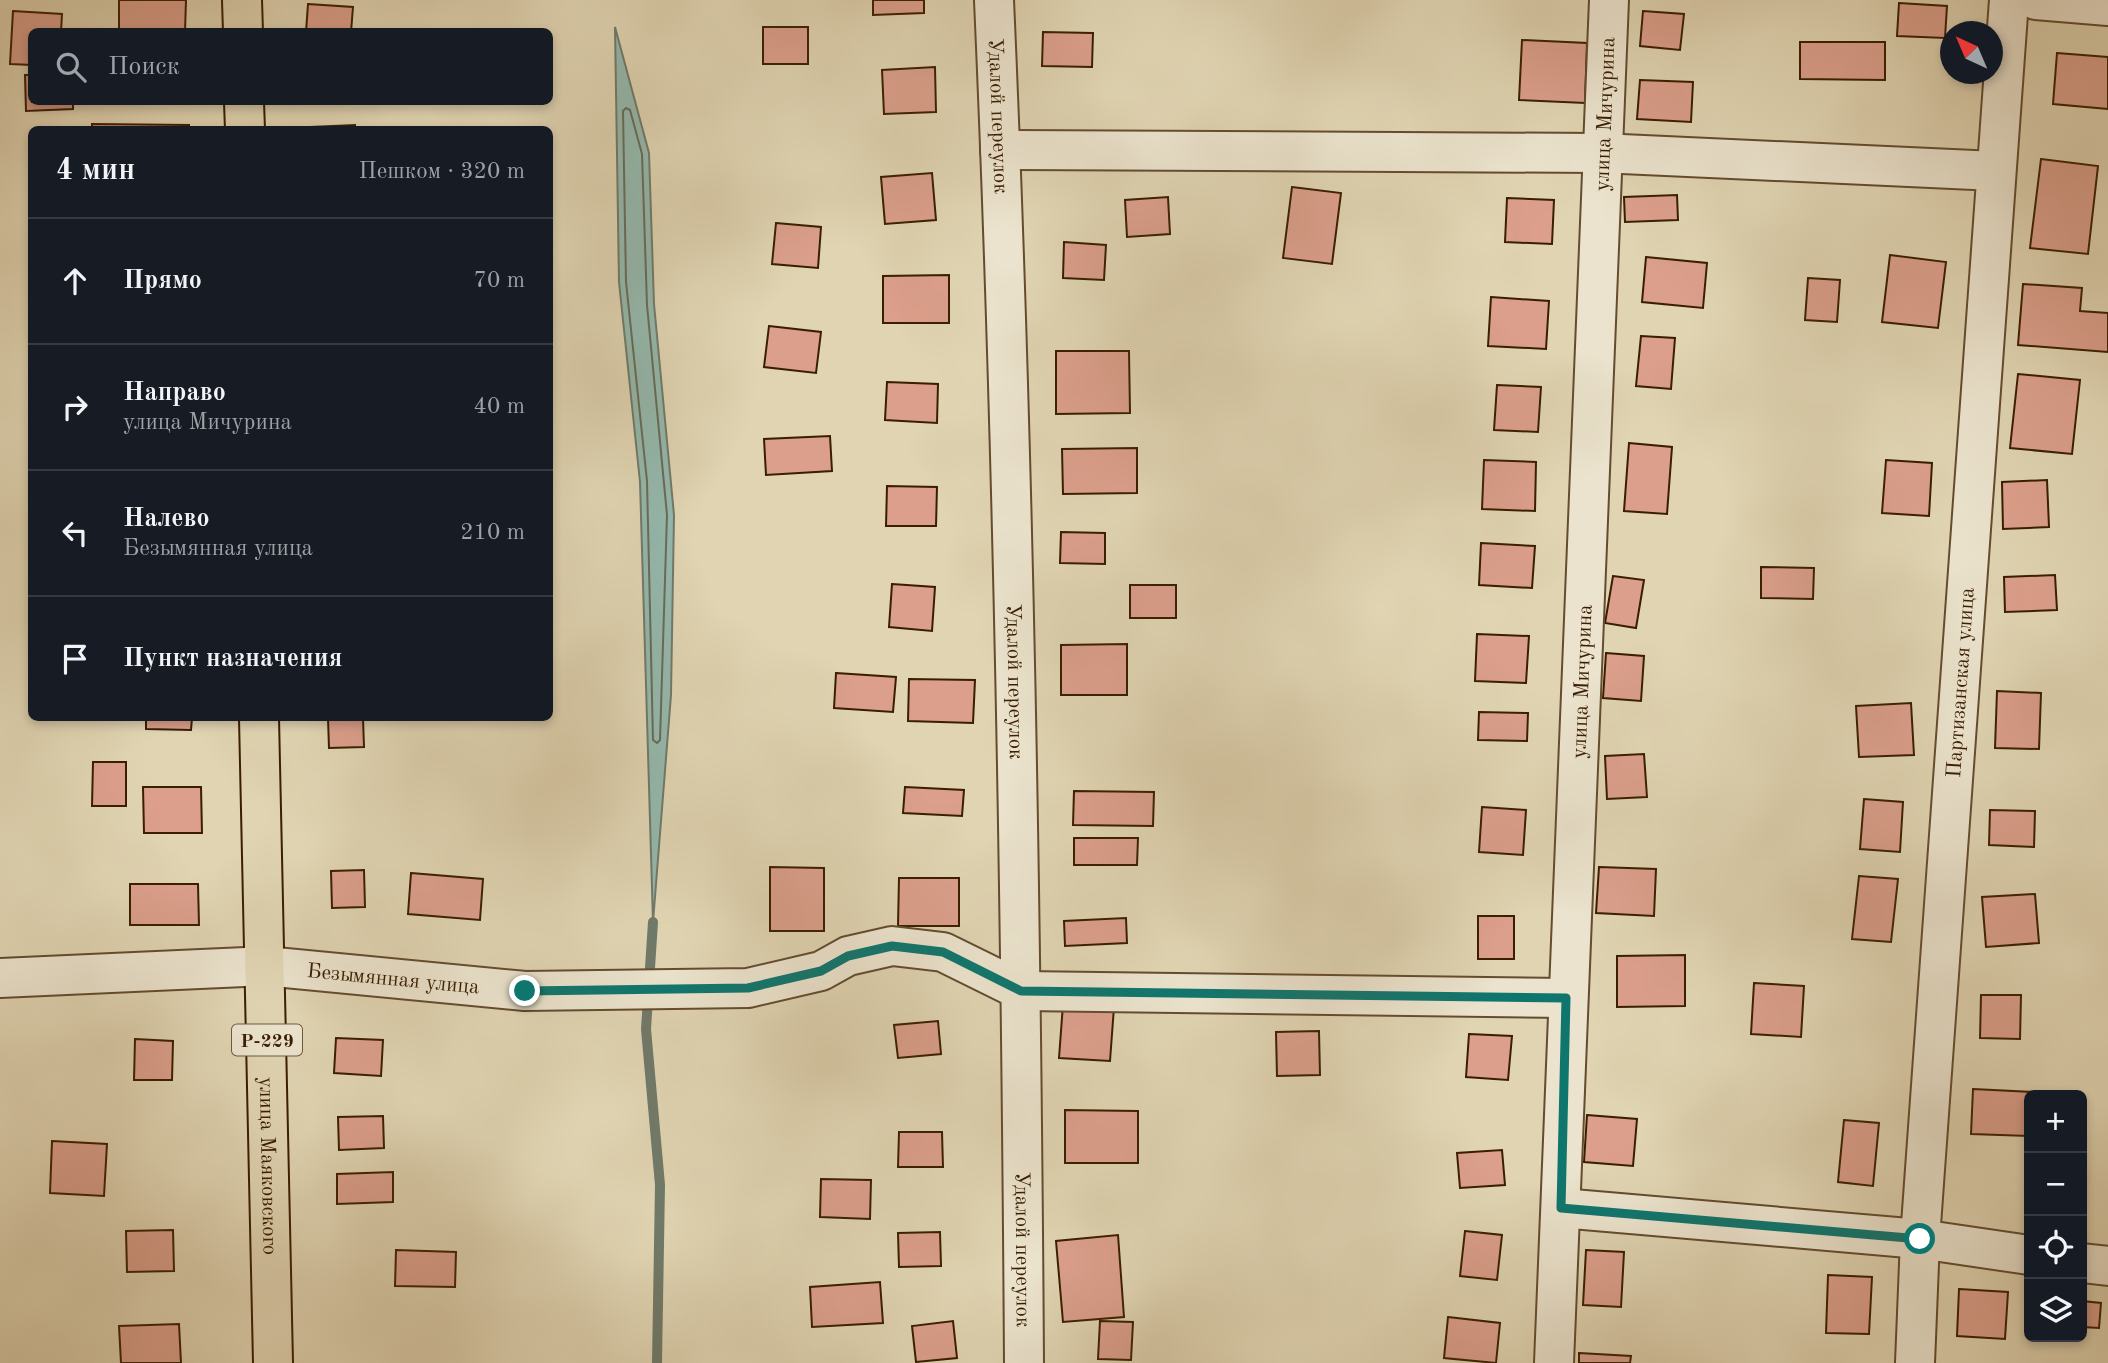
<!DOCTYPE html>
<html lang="ru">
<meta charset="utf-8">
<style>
:root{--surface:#171b24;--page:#242831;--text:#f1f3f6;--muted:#9ea1a6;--line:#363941}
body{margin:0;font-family:"Old Standard TT",serif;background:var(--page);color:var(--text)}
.controls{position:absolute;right:21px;bottom:21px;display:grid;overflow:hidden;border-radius:10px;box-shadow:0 4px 10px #0003}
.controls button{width:63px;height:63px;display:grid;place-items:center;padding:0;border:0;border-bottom:2px solid var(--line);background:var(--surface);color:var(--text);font:35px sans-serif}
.compass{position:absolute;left:1940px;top:21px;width:63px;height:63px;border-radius:50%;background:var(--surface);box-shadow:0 4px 10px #0003;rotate:316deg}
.stop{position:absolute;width:21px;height:21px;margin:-16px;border:5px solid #0f766e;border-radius:50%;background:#fff}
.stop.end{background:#0f766e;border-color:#fff;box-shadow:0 2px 7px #0008}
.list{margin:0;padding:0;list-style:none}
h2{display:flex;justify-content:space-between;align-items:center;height:91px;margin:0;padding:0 28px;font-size:30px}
h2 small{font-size:23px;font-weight:400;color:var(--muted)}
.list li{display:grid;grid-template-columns:46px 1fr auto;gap:21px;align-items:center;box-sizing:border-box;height:126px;padding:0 28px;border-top:2px solid var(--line)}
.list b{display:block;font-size:26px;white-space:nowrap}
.list p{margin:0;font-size:23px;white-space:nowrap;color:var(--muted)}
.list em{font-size:23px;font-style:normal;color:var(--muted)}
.icon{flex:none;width:38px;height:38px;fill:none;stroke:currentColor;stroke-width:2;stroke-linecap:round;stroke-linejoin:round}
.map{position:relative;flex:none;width:2108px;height:1363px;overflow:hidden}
.search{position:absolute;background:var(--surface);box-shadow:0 4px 10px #0003;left:28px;top:28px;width:525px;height:77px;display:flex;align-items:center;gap:18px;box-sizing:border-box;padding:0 24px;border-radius:10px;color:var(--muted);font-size:26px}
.panel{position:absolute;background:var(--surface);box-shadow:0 4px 10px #0003;left:28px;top:126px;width:525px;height:595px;border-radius:10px}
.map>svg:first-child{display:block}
.water{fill:#94b8ad;stroke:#707a69;stroke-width:2}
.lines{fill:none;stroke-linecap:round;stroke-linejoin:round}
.shore{stroke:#676b58;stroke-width:2}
.stream{stroke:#707a69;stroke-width:10}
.building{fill:#db9f8b;stroke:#3a1e02;stroke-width:2}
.minor-casing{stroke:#644c2e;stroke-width:42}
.major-casing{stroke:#3a1e02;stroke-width:42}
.minor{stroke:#ebe3cd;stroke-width:38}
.major{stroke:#e0d4b2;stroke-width:38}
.route{stroke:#0f766e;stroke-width:9}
.labels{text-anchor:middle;stroke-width:6;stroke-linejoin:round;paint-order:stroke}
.shield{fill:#ebe3cd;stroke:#6f593f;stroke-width:2}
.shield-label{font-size:19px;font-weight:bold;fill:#3a1e02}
.street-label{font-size:21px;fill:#3a1e02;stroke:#ebe3cd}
</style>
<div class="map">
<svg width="2108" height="1363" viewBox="0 0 2108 1363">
<rect width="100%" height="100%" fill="#e0d4b2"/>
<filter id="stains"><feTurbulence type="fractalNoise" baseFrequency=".00286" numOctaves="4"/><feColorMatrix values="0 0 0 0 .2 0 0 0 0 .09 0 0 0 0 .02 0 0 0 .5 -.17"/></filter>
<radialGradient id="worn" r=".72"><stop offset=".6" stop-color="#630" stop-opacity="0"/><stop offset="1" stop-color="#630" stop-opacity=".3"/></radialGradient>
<path class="water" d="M615 27 649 153 654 304 674 515 671 695 653 922 640 482 619 282Z"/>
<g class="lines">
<path class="shore" d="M626 108 630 110 642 154 647 305 667 515 660 740 657 743 653 740 647 481 626 282 623 111Z"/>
<path class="stream" d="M653 922 646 1029 660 1185 657 1363"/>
</g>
<g class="building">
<path d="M119 0H186L185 32H119Z"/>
<path d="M873 0H924V13L873 15Z"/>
<path d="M1899 3 1947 6 1945 38 1897 36Z"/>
<path d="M308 4 353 7 351 32H306Z"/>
<path d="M13 11 62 14 61 32H32V65L10 64Z"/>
<path d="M1643 11 1684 14 1680 50 1640 46Z"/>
<rect x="763" y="27" width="45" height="37"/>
<path d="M1043 32 1093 33 1092 67 1042 66Z"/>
<path d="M1522 40 1587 43 1585 103 1519 100Z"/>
<path d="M1800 42H1885V80L1800 79Z"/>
<path d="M2057 53 2108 57V109L2053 104Z"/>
<path d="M935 67 936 112 884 114 882 70Z"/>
<path d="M25 75H32V102H73V109L26 111Z"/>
<path d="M1640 80 1693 82 1691 122 1637 119Z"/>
<path d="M92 124 189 125V130H92Z"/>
<path d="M355 125V130H312L311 127Z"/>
<path d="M2041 159 2098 166 2088 254 2030 248Z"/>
<path d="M932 173 936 220 885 224 881 177Z"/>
<path d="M1292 187 1341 193 1332 264 1283 258Z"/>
<path d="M1677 195 1678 220 1625 222 1624 197Z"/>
<path d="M1168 197 1170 234 1127 237 1125 200Z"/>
<path d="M1507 198 1554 200 1552 244 1505 242Z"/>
<path d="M776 223 821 227 818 268 772 264Z"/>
<path d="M1064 242 1106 245 1104 280 1063 278Z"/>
<path d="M1890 255 1946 262 1938 328 1882 322Z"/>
<path d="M1646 257 1707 263 1703 308 1642 302Z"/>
<path d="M949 275V323H883V276Z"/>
<path d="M1808 278 1840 280 1837 322 1805 320Z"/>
<path d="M2023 284 2082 288 2080 311 2108 313V352L2018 345Z"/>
<path d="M1491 297 1549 301 1546 349 1488 346Z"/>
<path d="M769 326 821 332 816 373 764 367Z"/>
<path d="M1641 336 1675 338 1671 389 1636 386Z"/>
<path d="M1056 351H1129L1130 413 1056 414Z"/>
<path d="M2018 374 2080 380 2072 454 2010 448Z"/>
<path d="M887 382 938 384 937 423 885 420Z"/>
<path d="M1497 385 1541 387 1538 432 1494 430Z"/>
<path d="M830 436 832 471 766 475 764 439Z"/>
<path d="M1629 443 1672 447 1667 514 1624 511Z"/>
<path d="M1137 448V493L1063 494 1062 449Z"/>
<path d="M1484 460 1536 462 1535 511 1482 509Z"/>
<path d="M1886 460 1932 463 1929 516 1882 513Z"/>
<path d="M2047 480 2049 527 2003 529 2002 482Z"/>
<path d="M887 486 937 487 936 526H886Z"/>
<path d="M1061 532 1105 533V564L1060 563Z"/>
<path d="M1481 543 1535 546 1532 588 1479 585Z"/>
<path d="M1761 567 1814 568 1813 599 1761 598Z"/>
<path d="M2055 575 2057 610 2005 612 2004 577Z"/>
<path d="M1613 576 1644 580 1636 628 1605 623Z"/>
<path d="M892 584 935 587 932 631 889 627Z"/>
<rect x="1130" y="585" width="46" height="33"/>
<path d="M1477 634 1529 636 1526 683 1475 681Z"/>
<path d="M1127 644V695H1061V645Z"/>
<path d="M1606 653 1644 656 1641 701 1603 698Z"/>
<path d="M836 673 896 677 893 712 834 708Z"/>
<path d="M909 679 975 680 973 723 908 721Z"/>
<path d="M1997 691 2041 693 2039 749 1995 748Z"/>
<path d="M1911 703 1914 755 1859 757 1856 706Z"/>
<path d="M1479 712 1528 713 1527 741 1478 740Z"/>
<path d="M146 718H192L191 730 146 729Z"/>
<path d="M328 718H363L364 747 329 748Z"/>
<path d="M1644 754 1647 797 1607 799 1605 756Z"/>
<path d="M93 762H126V806H92Z"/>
<path d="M143 787H201L202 833H144Z"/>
<path d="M905 787 964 790 962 816 903 813Z"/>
<path d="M1074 791 1154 792 1153 826 1073 825Z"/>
<path d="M1864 799 1903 802 1900 852 1860 849Z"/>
<path d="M1482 807 1526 810 1523 855 1479 852Z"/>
<path d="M1990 810 2035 811 2034 847 1989 845Z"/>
<path d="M1074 838H1138L1137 865H1074Z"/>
<path d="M770 867 824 868V931H770Z"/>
<path d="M1599 867 1656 869 1654 916 1596 913Z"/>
<path d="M364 870 365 907 332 908 331 871Z"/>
<path d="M411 873 483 879 480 920 408 914Z"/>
<path d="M1859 876 1898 879 1891 942 1852 939Z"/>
<path d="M899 878H959V926H898Z"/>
<path d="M130 884H198L199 925H130Z"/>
<path d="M2035 894 2039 943 1986 947 1982 897Z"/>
<rect x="1478" y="916" width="36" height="43"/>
<path d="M1126 918 1127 943 1065 946 1064 921Z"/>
<path d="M1685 955V1006L1617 1007V956Z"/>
<path d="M1754 983 1804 986 1801 1037 1751 1034Z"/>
<path d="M1981 995H2021L2020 1039 1980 1038Z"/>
<path d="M1063 1004 1114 1007 1110 1061 1059 1058Z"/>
<path d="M938 1021 941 1054 898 1058 894 1025Z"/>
<path d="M1319 1031 1320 1075 1277 1076 1276 1032Z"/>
<path d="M1469 1034 1512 1036 1508 1080 1466 1077Z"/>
<path d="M336 1038 383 1040 381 1076 334 1073Z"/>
<path d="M135 1039 173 1041 172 1080H134Z"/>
<path d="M1973 1089 2032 1092 2029 1095V1136L1971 1134Z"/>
<path d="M1065 1110 1138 1111V1163H1065Z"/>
<path d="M1587 1115 1637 1119 1633 1166 1584 1162Z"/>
<path d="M383 1116 384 1148 339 1150 338 1117Z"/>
<path d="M1844 1120 1879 1123 1873 1186 1838 1182Z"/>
<path d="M899 1132H942L943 1167H898Z"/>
<path d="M52 1141 107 1144 104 1196 50 1193Z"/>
<path d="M1502 1150 1505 1185 1460 1188 1457 1153Z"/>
<path d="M393 1172V1202L337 1204V1174Z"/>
<path d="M821 1179 871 1180 870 1219 820 1217Z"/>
<path d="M173 1230 174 1271 127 1272 126 1231Z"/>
<path d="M1465 1231 1502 1235 1497 1280 1460 1276Z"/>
<path d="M940 1232 941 1266 899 1267 898 1233Z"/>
<path d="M1118 1235 1124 1317 1063 1322 1056 1241Z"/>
<path d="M396 1250 456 1252 455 1287 395 1286Z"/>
<path d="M1586 1250 1624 1252 1621 1307 1583 1305Z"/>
<path d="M1828 1275 1872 1277 1869 1334 1826 1333Z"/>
<path d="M880 1282 883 1323 812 1327 810 1287Z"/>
<path d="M1959 1289 2008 1292 2005 1339 1957 1336Z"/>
<path d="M2082 1301 2101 1303 2099 1328 2082 1327Z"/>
<path d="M1448 1317 1500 1323 1496 1363 1444 1358Z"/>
<path d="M953 1321 957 1358 916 1362 912 1326Z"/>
<path d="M1100 1321 1133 1322 1131 1360 1098 1359Z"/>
<path d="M179 1324 181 1363H121L119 1326Z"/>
<path d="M1579 1353 1631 1356 1630 1363H1579Z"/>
</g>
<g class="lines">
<g class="minor-casing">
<g id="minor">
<path id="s1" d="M994 0C1014 454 1021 909 1024 1363"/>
<path d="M2036 0 2108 6"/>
<path d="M1000 150 1600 153 1996 171"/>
<path id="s2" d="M0 978 265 966 525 991 748 988 821 971 848 956 892 946 943 952 1022 991 1566 998"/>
<path d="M1561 1208 1920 1239 2029 1255"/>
<path d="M2082 1263 2108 1266"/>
<path id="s3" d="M1554 1363 1609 0"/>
<path id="s4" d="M1915 1363 1920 1239 2009 0"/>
</g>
</g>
<g class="major-casing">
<g id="major">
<path d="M242 0 243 32"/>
<path d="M244 102 245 130"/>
<path id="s5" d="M259 718 273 1363"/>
</g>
</g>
<use href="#minor" class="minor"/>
<use href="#major" class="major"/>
</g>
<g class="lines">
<path class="route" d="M525 991 748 988 821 971 848 956 892 946 943 952 1021 991 1566 998 1561 1208 1920 1239"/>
</g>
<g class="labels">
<rect class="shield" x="232" y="1024.5" width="70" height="31" rx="5"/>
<g class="shield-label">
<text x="267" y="1047">Р-229</text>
</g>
<g class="street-label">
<text dy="7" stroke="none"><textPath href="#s1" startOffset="116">Удалой переулок</textPath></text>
<text dy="7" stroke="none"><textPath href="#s3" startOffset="1250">улица Мичурина</textPath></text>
<text dy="7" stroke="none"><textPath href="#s1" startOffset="682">Удалой переулок</textPath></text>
<text dy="7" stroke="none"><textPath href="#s3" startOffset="682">улица Мичурина</textPath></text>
<text dy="7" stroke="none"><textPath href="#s4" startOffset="682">Партизанская улица</textPath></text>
<text dy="7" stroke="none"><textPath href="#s2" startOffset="394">Безымянная улица</textPath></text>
<text dy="7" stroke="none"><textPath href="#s5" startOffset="448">улица Маяковского</textPath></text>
<text dy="7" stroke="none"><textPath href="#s1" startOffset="1250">Удалой переулок</textPath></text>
</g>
</g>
<rect width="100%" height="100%" filter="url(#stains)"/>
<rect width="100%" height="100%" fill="url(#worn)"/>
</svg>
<div class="controls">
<button>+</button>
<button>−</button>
<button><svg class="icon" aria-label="locate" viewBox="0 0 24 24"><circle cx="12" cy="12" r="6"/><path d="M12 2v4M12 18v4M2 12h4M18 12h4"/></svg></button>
<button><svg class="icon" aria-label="layers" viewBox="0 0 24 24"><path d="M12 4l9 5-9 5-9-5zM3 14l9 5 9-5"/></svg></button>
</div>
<svg class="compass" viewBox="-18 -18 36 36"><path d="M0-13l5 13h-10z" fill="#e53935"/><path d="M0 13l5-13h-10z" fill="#9ea1a6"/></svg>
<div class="stop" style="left:1920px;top:1239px"></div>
<div class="stop end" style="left:525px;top:991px"></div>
<div class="search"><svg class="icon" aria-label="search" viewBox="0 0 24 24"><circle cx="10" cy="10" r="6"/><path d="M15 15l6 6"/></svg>Поиск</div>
<section class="panel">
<h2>4 мин<small>Пешком · 320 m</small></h2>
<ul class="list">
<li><svg class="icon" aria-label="ahead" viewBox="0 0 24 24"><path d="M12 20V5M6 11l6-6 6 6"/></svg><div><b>Прямо</b></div><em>70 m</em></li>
<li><svg class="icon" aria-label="right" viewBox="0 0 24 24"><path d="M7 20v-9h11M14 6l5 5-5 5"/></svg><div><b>Направо</b><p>улица Мичурина</p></div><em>40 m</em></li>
<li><svg class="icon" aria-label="left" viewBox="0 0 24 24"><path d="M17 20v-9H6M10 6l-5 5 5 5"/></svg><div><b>Налево</b><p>Безымянная улица</p></div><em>210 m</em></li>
<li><svg class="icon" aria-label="arrive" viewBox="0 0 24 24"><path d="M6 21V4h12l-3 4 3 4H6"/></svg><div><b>Пункт назначения</b></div></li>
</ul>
</section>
</div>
